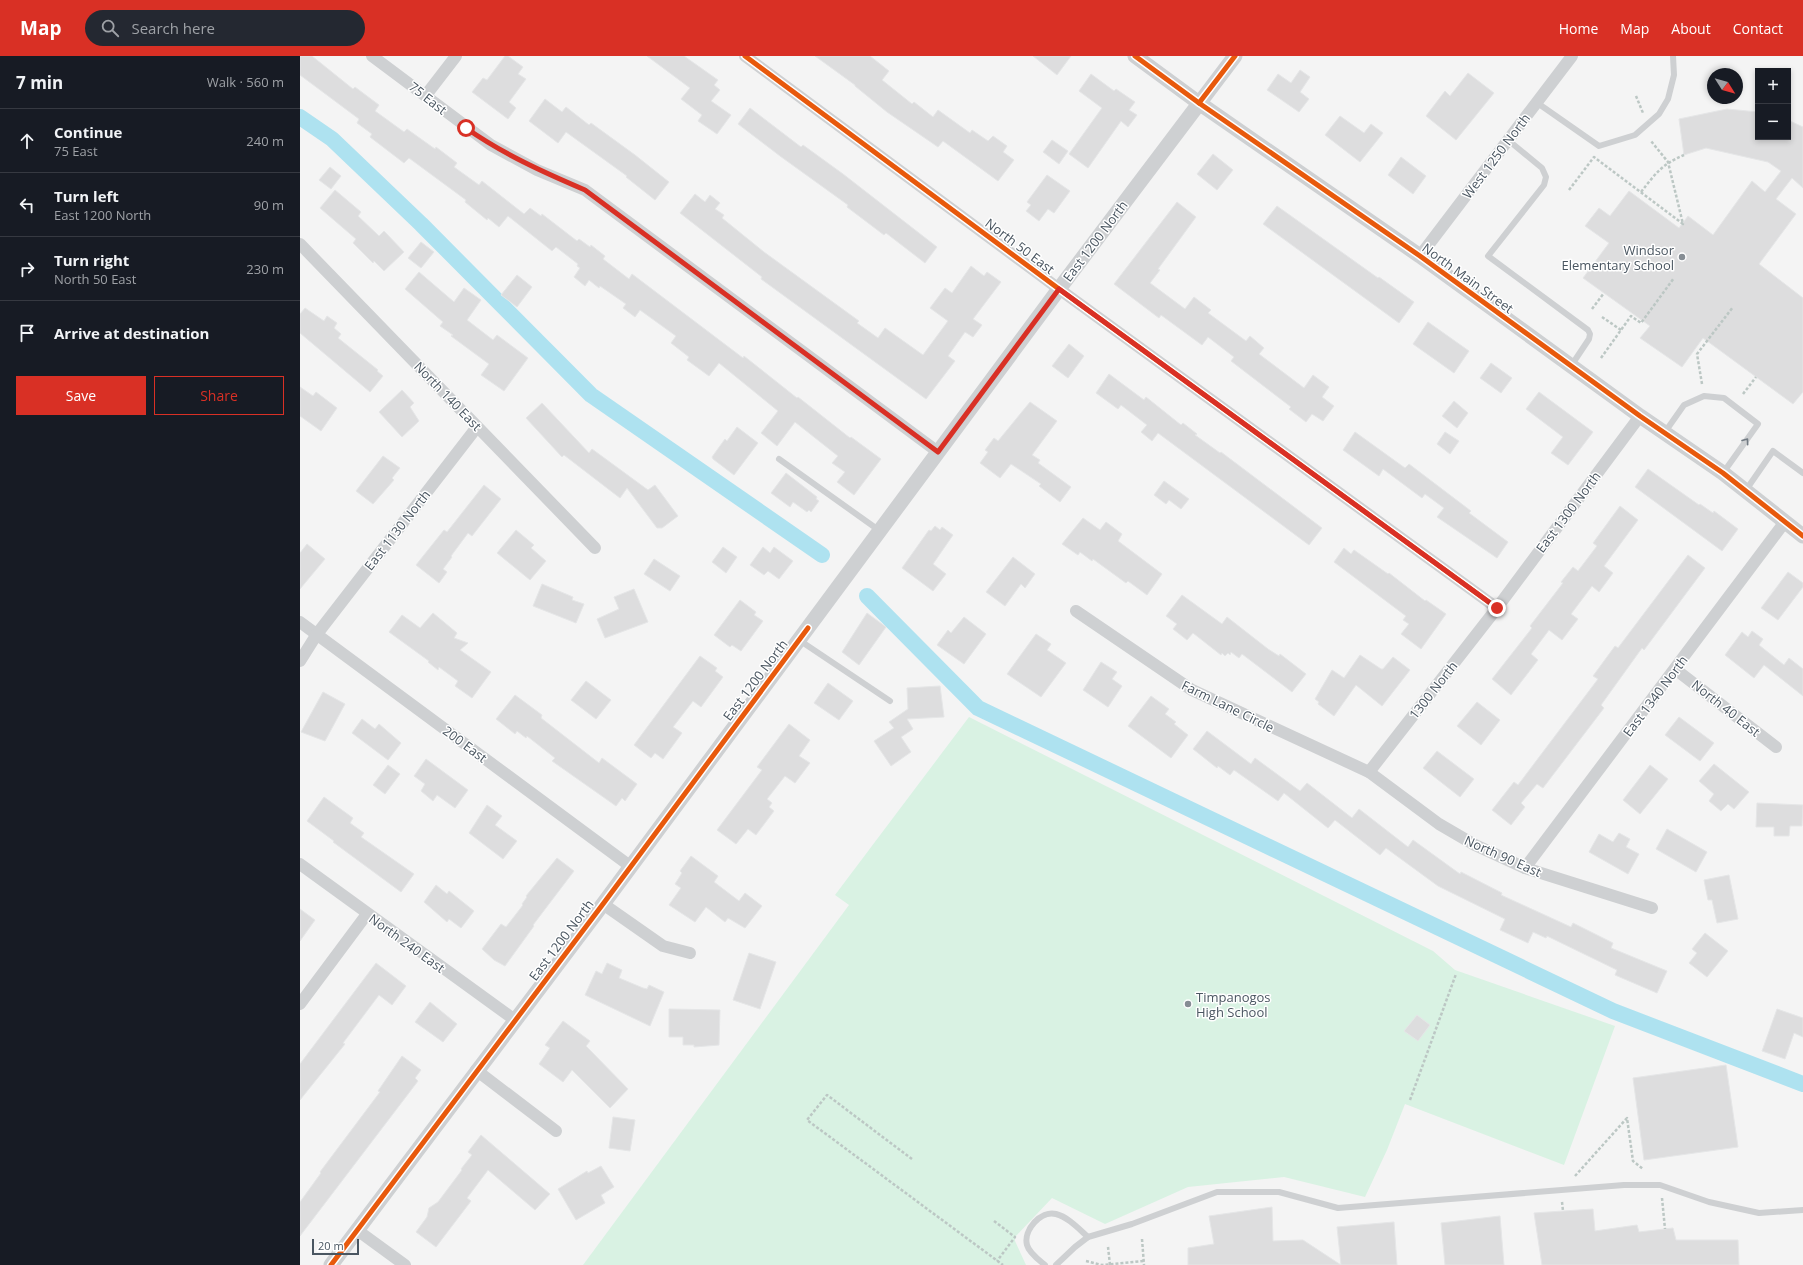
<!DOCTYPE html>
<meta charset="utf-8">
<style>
:root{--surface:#171b24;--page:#242831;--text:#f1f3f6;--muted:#9ea1a6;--line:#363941;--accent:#d93025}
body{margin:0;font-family:"Open Sans",sans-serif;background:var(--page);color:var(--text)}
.controls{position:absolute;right:12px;top:12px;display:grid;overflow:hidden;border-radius:0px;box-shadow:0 2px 6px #0003}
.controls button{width:36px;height:36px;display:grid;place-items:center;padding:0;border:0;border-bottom:1px solid var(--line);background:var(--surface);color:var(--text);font:20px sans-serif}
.compass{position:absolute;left:1407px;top:12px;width:36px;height:36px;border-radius:50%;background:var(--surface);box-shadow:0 2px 6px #0003;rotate:127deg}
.scale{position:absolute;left:12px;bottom:10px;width:47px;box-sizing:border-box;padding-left:4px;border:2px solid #4a5661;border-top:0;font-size:11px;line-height:14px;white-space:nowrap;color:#4a5661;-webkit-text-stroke:3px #fff;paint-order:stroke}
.stop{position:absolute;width:12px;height:12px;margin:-9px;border:3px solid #d93025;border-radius:50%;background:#fff}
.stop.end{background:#d93025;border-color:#fff;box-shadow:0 1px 4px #0008}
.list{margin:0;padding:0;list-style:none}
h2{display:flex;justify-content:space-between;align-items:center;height:52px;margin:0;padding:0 16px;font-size:17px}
h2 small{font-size:13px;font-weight:400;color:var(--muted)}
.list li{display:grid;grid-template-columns:26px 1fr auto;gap:12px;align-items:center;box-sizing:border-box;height:64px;padding:0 16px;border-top:1px solid var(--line)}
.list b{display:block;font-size:15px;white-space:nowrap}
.list p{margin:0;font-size:13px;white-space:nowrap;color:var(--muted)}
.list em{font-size:13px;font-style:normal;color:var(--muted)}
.actions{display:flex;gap:8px;padding:12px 16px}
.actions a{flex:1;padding:9px 0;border:1px solid var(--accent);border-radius:0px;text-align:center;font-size:14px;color:var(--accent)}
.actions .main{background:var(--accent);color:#fff}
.icon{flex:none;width:22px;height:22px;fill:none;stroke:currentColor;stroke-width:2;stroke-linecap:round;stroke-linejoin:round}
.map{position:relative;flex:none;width:1503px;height:1209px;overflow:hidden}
header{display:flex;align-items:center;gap:24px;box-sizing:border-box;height:56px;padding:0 20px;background:var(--accent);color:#fff}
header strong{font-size:19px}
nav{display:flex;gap:22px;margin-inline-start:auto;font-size:14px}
.search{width:280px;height:36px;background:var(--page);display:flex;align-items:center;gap:10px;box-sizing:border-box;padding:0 14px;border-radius:22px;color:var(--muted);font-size:15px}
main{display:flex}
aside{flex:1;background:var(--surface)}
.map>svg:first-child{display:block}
.green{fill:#d9f2e3}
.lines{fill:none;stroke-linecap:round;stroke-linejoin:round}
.canal{stroke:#aee2f0;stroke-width:16}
.building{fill:#ddddde;stroke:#e5e6e7}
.path{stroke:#bcc7c4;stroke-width:2.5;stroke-dasharray:3 2;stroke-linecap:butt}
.service{stroke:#ced0d2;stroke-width:6}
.minor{stroke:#ced0d2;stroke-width:12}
.tertiary{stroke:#ced0d2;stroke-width:15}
.cycleway-casing{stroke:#fff;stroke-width:8}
.cycleway{stroke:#e8590c;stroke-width:5}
.oneway{stroke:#727b83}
.route{stroke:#d93025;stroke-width:5}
.poi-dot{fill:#868d94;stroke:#fff;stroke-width:1.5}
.labels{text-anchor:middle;stroke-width:3;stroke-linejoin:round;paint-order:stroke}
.street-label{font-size:13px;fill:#4a5661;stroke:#fff}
.poi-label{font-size:13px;fill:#4a5661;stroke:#fff;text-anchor:end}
</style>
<header>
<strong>Map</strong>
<div class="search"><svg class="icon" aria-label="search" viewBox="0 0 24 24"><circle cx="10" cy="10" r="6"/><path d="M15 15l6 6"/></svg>Search here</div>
<nav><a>Home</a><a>Map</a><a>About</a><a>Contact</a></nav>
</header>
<main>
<aside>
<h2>7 min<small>Walk · 560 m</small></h2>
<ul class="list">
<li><svg class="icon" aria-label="ahead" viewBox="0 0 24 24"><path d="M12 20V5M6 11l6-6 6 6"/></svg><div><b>Continue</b><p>75 East</p></div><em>240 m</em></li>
<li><svg class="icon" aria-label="left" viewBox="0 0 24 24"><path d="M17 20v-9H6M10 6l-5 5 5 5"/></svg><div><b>Turn left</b><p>East 1200 North</p></div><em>90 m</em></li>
<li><svg class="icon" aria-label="right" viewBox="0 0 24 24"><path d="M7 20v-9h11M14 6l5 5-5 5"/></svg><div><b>Turn right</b><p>North 50 East</p></div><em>230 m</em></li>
<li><svg class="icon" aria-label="arrive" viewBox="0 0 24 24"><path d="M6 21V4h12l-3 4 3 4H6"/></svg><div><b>Arrive at destination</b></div></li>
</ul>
<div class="actions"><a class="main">Save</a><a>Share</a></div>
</aside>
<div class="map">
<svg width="1503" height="1209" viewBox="0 0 1503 1209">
<rect width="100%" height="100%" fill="#f4f4f4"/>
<path class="green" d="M669 661 1133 895 1155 914 1315 970 1264 1109 1105 1048 1087 1094 1065 1141 984 1121 888 1131 805 1168 752 1142 715 1181V1185L726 1209H283L549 849 535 839Z"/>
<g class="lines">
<g class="canal">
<path d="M0 61 32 83 121 168 291 339 522 499"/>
<path d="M567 540 678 652 1313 955 1503 1028"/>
</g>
</g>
<g class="building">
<path d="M0 0H12L53 33 55 31 79 49 75 55 104 76 107 73 135 93 136 91 157 107 154 111 179 129 182 125 224 158 230 152 241 160 242 158 277 185 279 183 290 191 291 189 305 200 303 203 329 223 332 218 443 302 444 300 497 342 498 341 550 382 551 381 581 403 554 439 537 426 545 416 532 407 538 400 495 366 477 390 461 377 478 355 419 307 409 320 387 304 389 301 371 287 376 280 340 254 335 261 323 252 326 248 300 230 299 232 289 224 285 230 274 221 280 212 277 210 278 208 256 191 252 195 208 160 199 171 188 162 187 164 165 146 166 144 109 102 104 107 70 81 72 78 57 67 59 63 0 19Z"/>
<path d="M205 0H208L223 11 218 18 226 23 209 46 216 52 208 63 172 36 183 22 187 24Z"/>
<path d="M347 0H384L418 24 414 29 420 34 411 45 431 59 417 78 398 65 402 59 381 43 390 32Z"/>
<path d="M515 0H570L589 15 582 24 612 48 614 46 633 61 638 54 670 77 672 74 688 85 693 80 707 90 703 96 714 104 698 125 643 85 638 91 587 56 555 30V29Z"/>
<path d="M733 0H771L757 19Z"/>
<path d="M1000 14 1010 21 1000 36 1009 43 999 56 967 34 978 18 991 27Z"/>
<path d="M1168 17 1194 37 1156 84 1126 60 1145 35 1150 40Z"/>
<path d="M791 18 814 35 816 33 835 46 829 54 837 59 828 71 821 65 788 112 769 98 802 52 779 35Z"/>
<path d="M245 43 262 56 266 51 289 69 291 67 335 99 369 126 355 144 326 121 327 120 266 76 258 87 229 65Z"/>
<path d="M450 52 501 91 503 89 543 118 637 191 625 207 586 177 584 179 547 151 548 149 480 100 438 68Z"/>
<path d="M1427 53 1458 56V81H1488V64L1503 71V132L1492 122 1476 143 1496 158 1459 208 1503 242V336L1493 348 1403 282 1382 311 1340 282 1350 270 1283 222 1309 187 1285 170 1299 152 1310 160 1329 135 1379 172 1388 160 1413 179 1452 125 1465 136 1481 115 1468 106 1406 92 1384 99 1379 63Z"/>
<path d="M1040 60 1064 77 1071 68 1083 77 1060 106 1025 79Z"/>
<path d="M752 84 768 95 759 108 743 96Z"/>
<path d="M913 98 933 114 917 134 897 118Z"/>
<path d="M1101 101 1126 120 1113 138 1088 119Z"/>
<path d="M30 111 41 120 31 133 19 124Z"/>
<path d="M747 119 770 135 754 157 748 153 739 165 726 155 731 149 727 146Z"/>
<path d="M35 134 61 156 58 160 79 180 84 175 104 196 84 215 74 205 73 207 53 187 56 183 20 152Z"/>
<path d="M395 138 405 146 410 139 420 147 415 153 424 159 422 162 464 196 559 265 557 267 578 282 585 272 623 299 648 265 630 252 645 232 652 237 671 210 684 220 687 216 701 226 673 263 682 269 673 281 665 276 648 300 655 305 626 343 461 223 462 221 380 157Z"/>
<path d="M877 146 896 161 858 213 860 214 850 227 885 253 894 241 911 254 908 257 946 285 950 280 964 292 959 298 1004 332 1013 319 1029 331 1022 341 1034 350 1023 365 1012 358 1006 366 989 353 991 351 931 305 934 301 908 281 902 289 861 259 859 262 814 228Z"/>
<path d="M977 150 1078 222 1079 221 1114 246 1099 267 963 168Z"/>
<path d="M121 186 134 196 121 212 108 202Z"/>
<path d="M119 216 154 246 164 232 181 244 167 264 193 284 197 279 228 302 204 335 181 319 189 308 151 280 153 279 140 270 143 266 105 233Z"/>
<path d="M217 219 232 231 217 251 201 239Z"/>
<path d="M5 252 24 265 27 260 37 267 34 272 41 278 38 282 78 314 77 315 83 320 70 336 0 277V258Z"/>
<path d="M1128 266 1169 295 1154 317 1113 288Z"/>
<path d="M769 288 784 300 768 322 752 310Z"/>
<path d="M1191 307 1212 322 1201 337 1180 322Z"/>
<path d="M809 318 844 344 846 341 881 369 883 367 897 378 895 379 920 397 921 396 1022 472 1009 489 858 377 852 385 841 376 847 369 821 349 818 353 796 337Z"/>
<path d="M0 331 13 340 16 336 37 352 21 375 0 360Z"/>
<path d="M102 334 114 347 110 351 119 365 102 381 79 356Z"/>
<path d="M1239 336 1293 376 1268 409 1251 397 1263 381 1226 353Z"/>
<path d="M1154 345 1168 357 1157 372 1142 360Z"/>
<path d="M730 346 757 365 732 399 740 404 738 407 771 431 760 446 739 430 741 428 711 408 700 422 680 407 688 396 685 394 694 382 698 385Z"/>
<path d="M242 347 289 397 292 393 348 434 355 429 378 460 362 472H357L327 432 320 442 264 399 262 401 226 362Z"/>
<path d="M437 371 458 387 434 419 413 403 412 401 425 383 427 385Z"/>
<path d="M1055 376 1105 412 1109 408 1171 455 1169 457 1208 486 1197 502 1137 461 1144 452 1125 438 1122 442 1083 413 1079 420 1043 394Z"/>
<path d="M1145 376 1159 385 1150 398 1137 388Z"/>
<path d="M83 400 100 412 92 422 94 424 73 448 56 435Z"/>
<path d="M1348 413 1399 449 1400 448 1413 457 1414 455 1438 473 1422 495 1335 431Z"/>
<path d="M486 417 517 441 516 443 519 445 511 456 509 454 507 456 493 446 490 451 471 437Z"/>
<path d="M864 425 889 443 881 453 869 444 866 448 854 439Z"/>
<path d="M184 429 201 443 172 480 168 477 151 500 152 501 143 513 147 516 139 527 116 509 144 474 147 476Z"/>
<path d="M1320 450 1338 464 1304 510 1313 517 1299 536 1292 530 1271 558 1278 563 1262 584 1249 574 1231 598 1238 604 1211 639 1192 623 1232 572 1230 570 1263 527 1261 526 1273 511 1278 515 1297 490 1293 487Z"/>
<path d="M783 462 800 474 806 466 822 478 818 485 862 518 847 539 828 525 826 527 793 503 792 505 780 496 778 499 762 488Z"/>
<path d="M635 470 640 474 642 471 653 479 633 508 646 518 633 535 602 512 629 474 631 475Z"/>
<path d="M216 474 234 489 231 492 246 505 230 524 197 497Z"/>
<path d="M7 488 25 503 0 533V497Z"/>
<path d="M423 491 437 501 426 517 412 506Z"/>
<path d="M463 491 470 497 474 491 493 505 479 523 468 515 464 519 450 509Z"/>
<path d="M1044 492 1051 498 1054 494 1088 518 1089 517 1125 545 1126 544 1146 558 1121 593 1101 578 1109 568 1103 564 1106 560 1034 506Z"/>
<path d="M1388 499 1405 512 1344 594 1342 592 1301 649 1304 652 1243 732 1237 728 1221 747 1225 751 1211 769 1192 754 1214 726 1218 729 1298 623 1293 620 1315 590 1318 592Z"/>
<path d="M713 501 735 518 725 532 721 528 705 550 686 536Z"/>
<path d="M354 503 380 520 370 535 344 518Z"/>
<path d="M1488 516 1503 527V531L1478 564 1461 552Z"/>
<path d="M242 528 273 541 272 544 284 548 276 567 233 550Z"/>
<path d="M334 533 348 566 305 582 297 563 319 553 314 541Z"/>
<path d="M882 539 922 568 927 561 968 593 979 600 980 598 1006 618 992 636 942 598 939 602 931 596 930 599 928 597 925 600 922 597 921 599 893 577 887 584 873 573 877 568 866 560Z"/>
<path d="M440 544 456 556 454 559 463 565 441 595 432 589 430 591 414 579Z"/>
<path d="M133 557 157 577 154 582 168 587 160 594 191 616 172 642 155 630 158 625 139 611 138 614 128 606 129 605 89 576 102 559 120 572Z"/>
<path d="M567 557 586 571 559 609 542 596Z"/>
<path d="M664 561 686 578 664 608 637 589 648 574 651 577Z"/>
<path d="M1452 575 1463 583 1459 589 1484 609 1489 602 1503 613V640L1464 609 1454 622 1425 599 1442 576 1448 581Z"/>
<path d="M736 578 751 588 747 594 766 607 741 641 707 618Z"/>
<path d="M1060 599 1081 613H1083L1093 601 1110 614 1082 650 1056 629 1034 660 1018 648 1019 646 1015 643 1032 614 1044 622Z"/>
<path d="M400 600 417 612 415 615 423 621 401 651 393 645 373 671 382 677 363 703 355 697 351 702 334 689Z"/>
<path d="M801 606 817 616 812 623 822 630 808 651 783 634Z"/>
<path d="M286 625 311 644 296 663 271 644Z"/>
<path d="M528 627 553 645 539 664 514 647Z"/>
<path d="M640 630 644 661 607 663 613 673 601 681 611 696 591 710 574 685 594 672 589 666 608 653 607 632Z"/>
<path d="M23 636 45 648 25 685 1 676Z"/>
<path d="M215 639 242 659 241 662 299 707 302 702 337 728 325 745 322 742 316 750 252 705 255 702 227 680 226 682 217 675 215 678 196 663Z"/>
<path d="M851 640 869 653 865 658 876 666 874 668 888 679 871 702 828 670Z"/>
<path d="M1177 646 1200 664 1181 689 1157 670Z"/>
<path d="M1379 661 1414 687 1400 705 1365 679Z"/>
<path d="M62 663 75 673 79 668 101 687 88 704 52 677Z"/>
<path d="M489 668 510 684 499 700 510 707 495 727 485 720 467 743 472 747 469 751 474 755 456 779 448 773 436 788 417 774 462 714 457 711Z"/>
<path d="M907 675 951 708 955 702 1000 735 1007 727 1052 762 1059 753 1108 791 1113 784 1160 818 1161 816 1202 837 1201 839 1271 871 1273 867 1313 887 1311 892 1367 915 1357 937 1315 919 1317 914 1247 880 1246 882 1233 876 1228 887 1200 874 1205 863 1138 830 1086 792 1080 799 1035 764 1028 772 984 737 978 745 934 714 930 719 918 710 917 712 893 693Z"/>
<path d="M1137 695 1174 723 1160 741 1123 712Z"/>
<path d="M126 703 168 734 155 752 137 739 133 745 121 735 125 728 114 720Z"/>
<path d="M1414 708 1449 736 1434 753 1428 748 1421 755 1409 745 1414 738 1399 725Z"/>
<path d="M88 709 100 718 85 738 73 729Z"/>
<path d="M1350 709 1368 723 1340 758 1323 744Z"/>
<path d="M24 741 53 762 50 767 64 777 61 781 114 818 101 836 33 786 34 785 7 765Z"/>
<path d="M1457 747 1503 749 1502 770H1490L1489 780H1474V771H1456Z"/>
<path d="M187 749 202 760 195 769 217 785 203 803 169 777Z"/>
<path d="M1367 773 1407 796 1396 816 1356 793Z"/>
<path d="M1319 777 1330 783 1326 791 1339 798 1328 818 1289 796 1299 778 1313 786Z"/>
<path d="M391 800 418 820 414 826 439 845 445 837 462 850 445 872 428 862 425 866 406 851 395 866 369 849 381 832 375 828 382 817 380 815Z"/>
<path d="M257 802 274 815 233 869 234 870 205 910 194 904 182 893 201 868 206 871 223 849 222 848 227 841 226 840Z"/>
<path d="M1429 819 1438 863 1417 867 1412 844H1408L1404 824Z"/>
<path d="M136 829 147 838 149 835 174 855 161 872 149 863 147 866 124 846Z"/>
<path d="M0 853 15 864 0 885Z"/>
<path d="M1405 877 1428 895 1407 921 1389 907 1397 897 1392 893Z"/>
<path d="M449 897 476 906 460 953 433 944Z"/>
<path d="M76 907 106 930 92 949 79 939 43 987 45 988 0 1044V1008Z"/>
<path d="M307 907 322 914 319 922 343 932 347 933 349 929 364 936 350 970 285 939 296 915 302 918Z"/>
<path d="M130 946 157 968 143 986 115 966Z"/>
<path d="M369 953 420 954 419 989 394 991V989H383V981H369Z"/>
<path d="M1477 953 1503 962V981L1494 977 1485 1003 1462 995Z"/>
<path d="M1117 959 1130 969 1118 985 1104 975Z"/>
<path d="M263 965 290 985 286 990 328 1033 310 1052 272 1014 263 1026 239 1008 250 992 245 989Z"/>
<path d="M102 1000 121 1014 115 1022 118 1025 0 1180V1146L21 1117 20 1116 80 1036 78 1035Z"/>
<path d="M1426 1009 1438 1091 1344 1104 1333 1022Z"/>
<path d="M313 1061 335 1064 330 1095 309 1092Z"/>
<path d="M181 1079 250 1138 235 1154 188 1114 167 1142 171 1145 136 1191 116 1176 127 1161 129 1152 138 1146 162 1114 161 1113 172 1099 168 1096Z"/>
<path d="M301 1110 314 1131 301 1139 305 1147 276 1164 258 1133 287 1115 288 1117Z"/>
<path d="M972 1151 973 1185 1003 1184 1041 1209 1037 1171 1094 1166 1097 1209H888V1192L914 1188 909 1160Z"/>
<path d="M1293 1153 1295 1175 1337 1169 1339 1176 1373 1172 1376 1184H1438L1439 1209H1242L1234 1157Z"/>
<path d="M1200 1160 1204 1209H1145L1141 1167Z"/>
</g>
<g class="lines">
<g class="path">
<path d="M1336 40 1343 57"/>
<path d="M1269 134 1294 101 1383 168 1368 106 1351 85"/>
<path d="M1341 136C1356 117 1361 109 1384 99"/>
<path d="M1292 253 1304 237"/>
<path d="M1302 261 1321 274"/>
<path d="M1301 302 1331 260 1341 267 1374 222"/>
<path d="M1402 328 1397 298 1433 251"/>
<path d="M1443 338 1456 321"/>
<path d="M1110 1044 1156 918"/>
<path d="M612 1103 527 1039 507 1064 703 1209"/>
<path d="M1275 1120 1327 1062 1333 1105 1343 1113"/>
<path d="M1362 1142 1365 1173"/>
<path d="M1262 1146 1263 1155"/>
<path d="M694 1165 715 1181 697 1205"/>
<path d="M842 1183 844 1209"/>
<path d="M808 1191 810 1209"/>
<path d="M786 1205 802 1209 844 1205"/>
</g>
<g class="service">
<path d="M1236 46 1299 90 1335 79 1359 58 1368 43 1374 19 1373 0"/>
<path d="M1208 84 1242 112 1246 121 1244 129 1188 200 1288 274 1290 278 1289 283 1271 310"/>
<path d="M1365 376 1384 349 1404 340 1424 342 1458 368 1423 417"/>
<path d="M479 403 580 475"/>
<path d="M1446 434 1473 395 1503 417"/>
<path d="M499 584 590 645"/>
<path d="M745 1209C739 1204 729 1197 727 1189 723 1174 741 1154 756 1158 768 1161 779 1173 788 1181"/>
<path d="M756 1209 775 1191 788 1181 832 1168 917 1136H979L1038 1152 1324 1129H1360L1409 1146 1459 1157 1503 1154"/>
</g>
<g class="minor">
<path d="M72 0 191 89 237 114 285 134 638 396"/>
<path d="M445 0 759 233 1197 552"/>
<path d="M126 39 156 0"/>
<path d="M0 188 295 492"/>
<path d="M1120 200 1272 0"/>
<path d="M776 555 892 634 1069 716 1139 768 1175 789 1225 812 1352 852"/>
<path d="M0 566 330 810"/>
<path d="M0 605 17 578 177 371"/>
<path d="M1375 613 1476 691"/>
<path d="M1069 716 1197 552 1340 360"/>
<path d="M0 808 215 964"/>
<path d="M1225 812 1484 467"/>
<path d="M303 848 363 890 390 897"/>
<path d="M0 948 67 858"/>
<path d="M176 1014 256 1075"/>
<path d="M57 1174 105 1209"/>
</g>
<g class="tertiary">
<path d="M835 0 899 47 1120 200 1340 360 1423 417 1503 480"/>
<path d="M31 1209 303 848 759 233 935 0"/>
</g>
<g class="cycleway-casing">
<g id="cycleway">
<path d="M445 0 759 233 1197 552"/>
<path d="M835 0 899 47 1120 200 1340 360 1423 417 1503 480"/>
<path d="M899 47 935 0"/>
<path d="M31 1209 303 848 508 572"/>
</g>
</g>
<use href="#cycleway" class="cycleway"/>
</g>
<defs><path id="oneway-chevron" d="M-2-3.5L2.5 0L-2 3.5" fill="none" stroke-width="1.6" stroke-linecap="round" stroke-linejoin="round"/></defs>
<use class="oneway" href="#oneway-chevron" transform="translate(1446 385) rotate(-54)"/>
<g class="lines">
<path class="route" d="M166 72C203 98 243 116 285 134L638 396 759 233 1197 552"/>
</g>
<g class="poi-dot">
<circle cx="1382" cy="201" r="4"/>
<circle cx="888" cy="948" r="4"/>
</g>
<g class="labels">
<g class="street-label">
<text transform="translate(128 42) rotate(38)" y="5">75 East</text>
<text transform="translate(1196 100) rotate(-53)" y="5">West 1250 North</text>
<text transform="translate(795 185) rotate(-53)" y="5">East 1200 North</text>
<text transform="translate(720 190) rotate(37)" y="5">North 50 East</text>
<text transform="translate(1168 222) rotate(36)" y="5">North Main Street</text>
<text transform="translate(148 340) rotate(46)" y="5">North 140 East</text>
<text transform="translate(1268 456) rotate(-53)" y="5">East 1300 North</text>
<text transform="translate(97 474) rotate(-52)" y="5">East 1130 North</text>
<text transform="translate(455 624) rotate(-53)" y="5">East 1200 North</text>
<text transform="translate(1133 634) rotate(-52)" y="5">1300 North</text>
<text transform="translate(1355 640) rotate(-53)" y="5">East 1340 North</text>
<text transform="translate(928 650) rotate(26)" y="5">Farm Lane Circle</text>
<text transform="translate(1426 652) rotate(38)" y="5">North 40 East</text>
<text transform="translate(165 688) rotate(37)" y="5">200 East</text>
<text transform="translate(1203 800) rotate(24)" y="5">North 90 East</text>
<text transform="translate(261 884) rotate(-53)" y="5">East 1200 North</text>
<text transform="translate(107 887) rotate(36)" y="5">North 240 East</text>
</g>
<g class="poi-label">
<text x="1374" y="199">Windsor<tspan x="1374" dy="15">Elementary School</tspan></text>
<text x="896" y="946" text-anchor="start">Timpanogos<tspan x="896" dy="15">High School</tspan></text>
</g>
</g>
</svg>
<div class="controls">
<button>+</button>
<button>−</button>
</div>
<svg class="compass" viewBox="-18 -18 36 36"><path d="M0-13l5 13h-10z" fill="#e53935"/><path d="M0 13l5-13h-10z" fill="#9ea1a6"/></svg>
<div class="scale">20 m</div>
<div class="stop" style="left:166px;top:72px"></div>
<div class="stop end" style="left:1197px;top:552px"></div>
</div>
</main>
